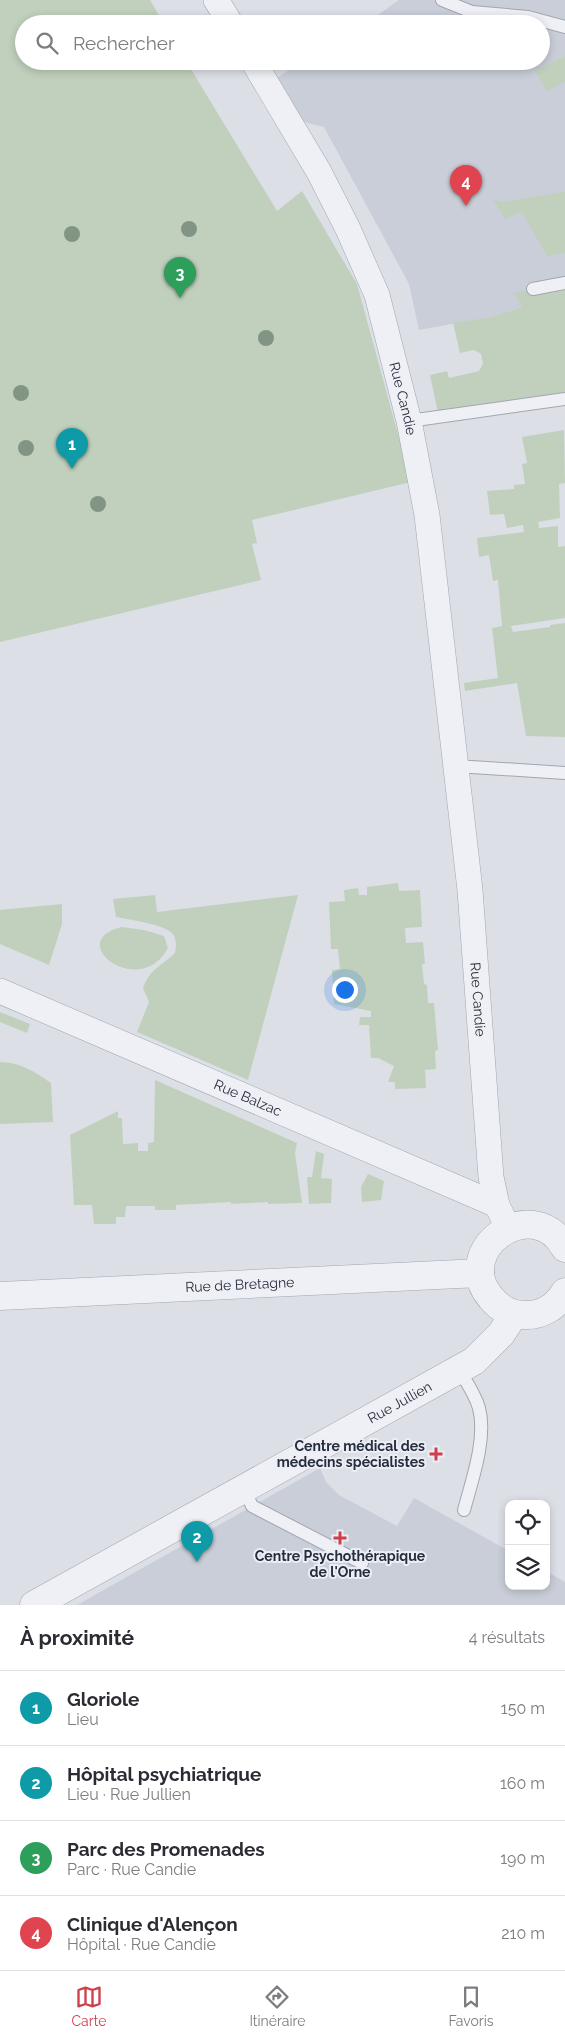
<!DOCTYPE html>
<html lang="fr">
<meta charset="utf-8">
<style>
:root{--surface:#fff;--page:#f7f7f7;--text:#2b2b33;--muted:#7c7c81;--line:#e1e1e2;--accent:#ce3e4b}
body{margin:0;font-family:Raleway,sans-serif;background:var(--page);color:var(--text)}
.controls{position:absolute;right:15px;bottom:15px;display:grid;overflow:hidden;border-radius:10px;box-shadow:0 2px 8px #0003}
.controls button{width:45px;height:45px;display:grid;place-items:center;padding:0;border:0;border-bottom:1px solid var(--line);background:var(--surface);color:var(--text);font:25px sans-serif}
.you{position:absolute;left:344px;top:989px;width:18px;height:18px;margin:-12px;border:4px solid #fff;border-radius:50%;background:#1a73e8;box-shadow:0 0 0 8px #1a73e833}
.badge{display:grid;place-items:center;width:32px;height:32px;border-radius:50%;background:var(--accent);color:#fff;font-size:16px;font-weight:700}
.pin{position:absolute;translate:-50% -41px;filter:drop-shadow(0 1px 2px #0008)}
.pin::after{content:'';position:absolute;top:26px;width:18px;height:15px;background:inherit;clip-path:polygon(0 0,100% 0,50% 100%)}
.list{margin:0;padding:0;list-style:none}
h2{display:flex;justify-content:space-between;align-items:center;height:65px;margin:0;padding:0 20px;font-size:21px}
h2 small{font-size:16px;font-weight:400;color:var(--muted)}
.list li{display:grid;grid-template-columns:32px 1fr auto;gap:15px;align-items:center;box-sizing:border-box;height:75px;padding:0 20px;border-top:1px solid var(--line)}
.list b{display:block;font-size:19px;white-space:nowrap}
.list p{margin:0;font-size:16px;white-space:nowrap;color:var(--muted)}
.list em{font-size:16px;font-style:normal;color:var(--muted)}
.icon{flex:none;width:28px;height:28px;fill:none;stroke:currentColor;stroke-width:2;stroke-linecap:round;stroke-linejoin:round}
.map{position:relative;flex:none;width:565px;height:1605px;overflow:hidden}
.search{position:absolute;background:var(--surface);box-shadow:0 2px 8px #0003;left:15px;right:15px;top:15px;height:55px;display:flex;align-items:center;gap:12px;box-sizing:border-box;padding:0 18px;border-radius:28px;color:var(--muted);font-size:19px}
.sheet{height:365px;background:var(--surface)}
nav{display:flex;justify-content:space-around;align-items:center;box-sizing:border-box;height:70px;border-top:1px solid var(--line);background:var(--surface);font-size:14px;color:var(--muted)}
nav a{display:grid;justify-items:center;gap:2px}
nav .on{color:var(--accent)}
.map>svg:first-child{display:block}
.built{fill:#caced8}
.green{fill:#c1d0bd}
.lines{fill:none;stroke-linecap:round;stroke-linejoin:round}
.service-casing{stroke:#a2a6b0;stroke-width:14}
.minor-casing{stroke:#a2a6b0;stroke-width:26}
.tertiary-casing{stroke:#a2a6b0;stroke-width:29}
.service{stroke:#eff0f5;stroke-width:12}
.minor{stroke:#eff0f5;stroke-width:25}
.tertiary{stroke:#eff0f5;stroke-width:28}
.tree{fill:#829584}
.poi-dot{fill:#ce3e4b;stroke:#ebeef4;stroke-width:2}
.labels{text-anchor:middle;stroke-width:4;stroke-linejoin:round;paint-order:stroke}
.street-label{font-size:14px;fill:#262d3d;stroke:#ebeef4}
.poi-label{font-size:14px;font-weight:bold;fill:#262d3d;stroke:#ebeef4;text-anchor:end}
</style>
<div class="map">
<svg width="565" height="1605" viewBox="0 0 565 1605">
<rect width="100%" height="100%" fill="#dcdfe6"/>
<g class="built">
<path d="M399 0H565V299L522 307 491 317 419 330 409 284 324 127 300 121 275 79 303 61H541V24H365Z"/>
<path d="M320 1468 326 1482 339 1495 397 1526 414 1498 509 1551V1586H546V1571L565 1582V1605H77Z"/>
</g>
<g class="green">
<path d="M0 0H150L164 24H24V61H186L277 211 302 191 357 284 411 482 252 520 257 543 252 544 261 580 0 642Z"/>
<path d="M565 56V82L547 91 535 71Z"/>
<path d="M565 191V253L547 256 522 212 505 219 493 199 503 202 563 192Z"/>
<path d="M565 283V395L438 413 430 375 447 371 449 378 479 371 483 364 481 354 474 350 460 353 453 323 491 317 522 307 514 293Z"/>
<path d="M564 430 565 483 559 484 560 518 538 522 539 528 558 526V547L565 546V618L511 626 513 632 550 627V625L565 623V737L526 736 517 683 465 691 464 683 498 678 492 628 502 626 498 580 493 581 489 555 479 557 477 538 524 532 523 525 507 528 504 514 490 515 487 491 514 489V485L525 484 522 464 527 463 522 437Z"/>
<path d="M398 883 399 891 420 890 422 927 405 928 406 943 423 942 425 964H422L424 984 427 985 428 1003H434L438 1050 435 1051 436 1069 425 1070 426 1088 395 1089V1082H388L394 1066 378 1058H371L369 1025H359L360 1017H371V1011L334 1004 332 970 340 969 338 949H331L329 902 345 901 344 890 358 888 359 895H367V887Z"/>
<path d="M155 895 157 912 298 895 248 1080 137 1032 149 1002 143 988C150 968 162 966 175 953 176 947 177 940 173 934 164 924 130 920 116 917L113 899Z"/>
<path d="M62 904V924L49 965 0 944V910Z"/>
<path d="M122 927 144 930 164 936 168 948C140 1001 62 941 122 927Z"/>
<path d="M0 1012 30 1024 27 1033 0 1022Z"/>
<path d="M0 1062C20 1062 35 1072 51 1083L53 1122 0 1124Z"/>
<path d="M155 1080 297 1143 295 1153 302 1203 268 1204V1202L231 1204V1202L176 1205V1210H155V1206H126L125 1217H116V1224H94L92 1205H74L70 1135 118 1111V1118H122L123 1144 138 1143V1151H148V1143L154 1142Z"/>
<path d="M316 1151 324 1154 321 1178 332 1179 331 1203 309 1204 307 1177H312Z"/>
<path d="M368 1174 384 1181 381 1200 362 1202 361 1187Z"/>
</g>
<g class="lines">
<g class="service-casing">
<g id="service">
<path d="M442 0 472 12 528 17 565 27"/>
<path d="M533 289 565 283"/>
<path d="M409 421 565 399"/>
<path d="M456 766 565 773"/>
<path d="M459 1370C466 1381 475 1394 479 1408 487 1438 472 1480 464 1510"/>
<path d="M244 1489 252 1506 362 1563"/>
</g>
</g>
<g class="minor-casing">
<g id="minor">
<path d="M216 0 231 24"/>
<path id="s1" d="M253 61 319 172 348 229 377 295 409 421 427 515 470 890 491 1177 497 1205 508 1228"/>
<path id="s2" d="M0 991 497 1205"/>
</g>
</g>
<g class="tertiary-casing">
<g id="tertiary">
<path d="M565 1248C533 1191 450 1250 491 1298 499 1308 511 1315 524 1315 541 1316 556 1307 565 1292"/>
<path id="s3" d="M0 1296 480 1273"/>
<path id="s4" d="M34 1605 474 1361 501 1334 514 1314"/>
</g>
</g>
<use href="#service" class="service"/>
<use href="#minor" class="minor"/>
<use href="#tertiary" class="tertiary"/>
</g>
<g class="tree">
<circle cx="189" cy="229" r="8"/>
<circle cx="72" cy="234" r="8"/>
<circle cx="266" cy="338" r="8"/>
<circle cx="21" cy="393" r="8"/>
<circle cx="26" cy="448" r="8"/>
<circle cx="98" cy="504" r="8"/>
</g>
<g class="poi-dot">
<path d="M433.5 1446.5h5v5h5v5h-5v5h-5v-5h-5v-5h5z"/>
<path d="M337.5 1530.5h5v5h5v5h-5v5h-5v-5h-5v-5h5z"/>
</g>
<g class="labels">
<g class="street-label">
<text dy="5" stroke="none"><textPath href="#s1" startOffset="372">Rue Candie</textPath></text>
<text dy="5" stroke="none"><textPath href="#s1" startOffset="978">Rue Candie</textPath></text>
<text dy="5" stroke="none"><textPath href="#s2" startOffset="270">Rue Balzac</textPath></text>
<text dy="5" stroke="none"><textPath href="#s3" startOffset="240">Rue de Bretagne</textPath></text>
<text dy="5" stroke="none"><textPath href="#s4" startOffset="418">Rue Jullien</textPath></text>
</g>
<g class="poi-label">
<text x="425" y="1451">Centre médical des<tspan x="425" dy="16">médecins spécialistes</tspan></text>
<text x="340" y="1561" text-anchor="middle">Centre Psychothérapique<tspan x="340" dy="16">de l'Orne</tspan></text>
</g>
</g>
</svg>
<div class="controls">
<button><svg class="icon" aria-label="locate" viewBox="0 0 24 24"><circle cx="12" cy="12" r="6"/><path d="M12 2v4M12 18v4M2 12h4M18 12h4"/></svg></button>
<button><svg class="icon" aria-label="layers" viewBox="0 0 24 24"><path d="M12 4l9 5-9 5-9-5zM3 14l9 5 9-5"/></svg></button>
</div>
<div class="you"></div>
<div class="pin badge" style="left:72px;top:469px;background:#0f9aa8">1</div>
<div class="pin badge" style="left:197px;top:1562px;background:#0f9aa8">2</div>
<div class="pin badge" style="left:180px;top:298px;background:#2e9e5b">3</div>
<div class="pin badge" style="left:466px;top:206px;background:#e0444e">4</div>
<div class="search"><svg class="icon" aria-label="search" viewBox="0 0 24 24"><circle cx="10" cy="10" r="6"/><path d="M15 15l6 6"/></svg>Rechercher</div>
</div>
<section class="sheet">
<h2>À proximité<small>4 résultats</small></h2>
<ul class="list">
<li><span class="badge" style="background:#0f9aa8">1</span><div><b>Gloriole</b><p>Lieu</p></div><em>150 m</em></li>
<li><span class="badge" style="background:#0f9aa8">2</span><div><b>Hôpital psychiatrique</b><p>Lieu · Rue Jullien</p></div><em>160 m</em></li>
<li><span class="badge" style="background:#2e9e5b">3</span><div><b>Parc des Promenades</b><p>Parc · Rue Candie</p></div><em>190 m</em></li>
<li><span class="badge" style="background:#e0444e">4</span><div><b>Clinique d'Alençon</b><p>Hôpital · Rue Candie</p></div><em>210 m</em></li>
</ul>
</section>
<nav>
<a class="on"><svg class="icon" aria-label="map" viewBox="0 0 24 24"><path d="M3 6l6-2 6 2 6-2v14l-6 2-6-2-6 2zM9 4v14M15 6v14"/></svg>Carte</a>
<a><svg class="icon" aria-label="directions" viewBox="0 0 24 24"><path d="M12 3l9 9-9 9-9-9zM9 14v-3h6M13 9l2 2-2 2"/></svg>Itinéraire</a>
<a><svg class="icon" aria-label="saved" viewBox="0 0 24 24"><path d="M7 4h10v16l-5-4-5 4z"/></svg>Favoris</a>
</nav>
